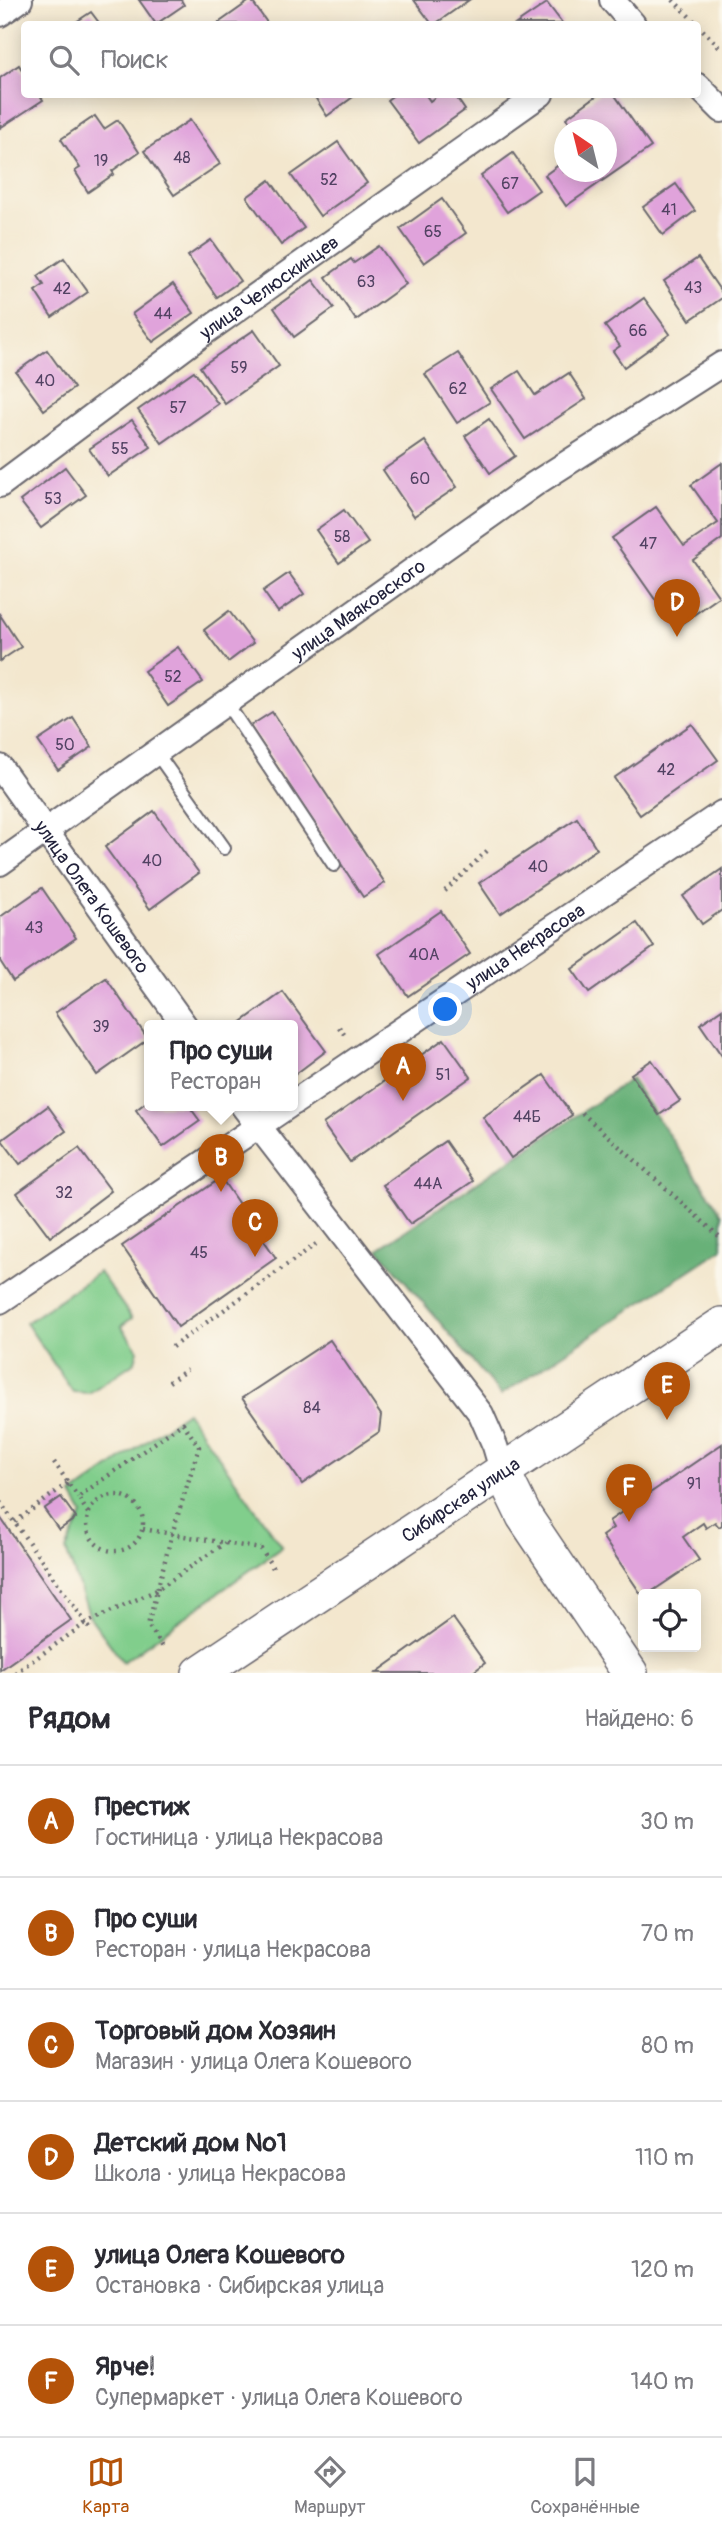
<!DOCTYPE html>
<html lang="ru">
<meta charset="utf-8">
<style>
:root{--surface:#fff;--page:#f2f2f3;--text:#2b2b33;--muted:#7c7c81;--line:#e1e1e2;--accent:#b45309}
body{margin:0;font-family:Pangolin,sans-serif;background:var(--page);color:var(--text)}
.controls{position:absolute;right:21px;bottom:21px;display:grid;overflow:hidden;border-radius:7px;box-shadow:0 4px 18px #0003}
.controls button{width:63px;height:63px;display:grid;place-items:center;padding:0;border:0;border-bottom:2px solid var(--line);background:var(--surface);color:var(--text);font:35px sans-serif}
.compass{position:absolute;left:554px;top:119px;width:63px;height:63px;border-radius:50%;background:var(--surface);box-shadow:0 4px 18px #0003;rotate:325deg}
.you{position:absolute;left:446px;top:1010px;width:24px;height:24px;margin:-18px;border:5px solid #fff;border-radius:50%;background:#1a73e8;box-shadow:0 0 0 10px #1a73e833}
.badge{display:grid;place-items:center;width:46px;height:46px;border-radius:50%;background:var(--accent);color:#fff;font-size:23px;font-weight:700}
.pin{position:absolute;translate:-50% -58px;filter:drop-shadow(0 2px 4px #0008)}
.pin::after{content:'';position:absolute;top:37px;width:24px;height:21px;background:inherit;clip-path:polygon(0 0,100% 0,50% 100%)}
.popup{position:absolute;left:144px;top:1020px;width:154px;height:91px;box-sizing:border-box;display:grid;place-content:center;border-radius:7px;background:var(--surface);filter:drop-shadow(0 2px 5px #0005);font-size:23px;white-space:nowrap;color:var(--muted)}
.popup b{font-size:26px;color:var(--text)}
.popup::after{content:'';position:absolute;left:50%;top:100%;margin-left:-14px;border:14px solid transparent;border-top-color:var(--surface)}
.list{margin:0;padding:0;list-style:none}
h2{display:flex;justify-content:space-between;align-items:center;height:91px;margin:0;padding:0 28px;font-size:30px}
h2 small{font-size:23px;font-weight:400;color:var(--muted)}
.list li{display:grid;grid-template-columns:46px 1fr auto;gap:21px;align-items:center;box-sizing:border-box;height:112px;padding:0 28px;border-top:2px solid var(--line)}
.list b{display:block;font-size:26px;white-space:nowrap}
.list p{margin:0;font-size:23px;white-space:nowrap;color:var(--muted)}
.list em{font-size:23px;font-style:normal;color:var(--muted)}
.icon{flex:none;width:38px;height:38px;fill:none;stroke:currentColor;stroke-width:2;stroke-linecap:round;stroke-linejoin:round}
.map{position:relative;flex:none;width:722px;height:1673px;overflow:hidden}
.search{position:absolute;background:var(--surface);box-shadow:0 4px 18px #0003;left:21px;right:21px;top:21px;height:77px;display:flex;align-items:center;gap:18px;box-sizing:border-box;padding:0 24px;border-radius:7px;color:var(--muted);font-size:26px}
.sheet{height:763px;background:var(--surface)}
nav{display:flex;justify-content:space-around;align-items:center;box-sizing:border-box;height:98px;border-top:2px solid var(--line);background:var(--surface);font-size:19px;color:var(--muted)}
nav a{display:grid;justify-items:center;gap:4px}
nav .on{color:var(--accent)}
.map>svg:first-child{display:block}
.green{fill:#81ce8c;stroke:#527864;stroke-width:2}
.forest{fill:#68b178;stroke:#456a5a;stroke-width:2}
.building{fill:#e0a3db}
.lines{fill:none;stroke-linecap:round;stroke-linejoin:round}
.lane-casing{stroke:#6b676e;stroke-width:16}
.street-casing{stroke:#6b676e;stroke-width:28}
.secondary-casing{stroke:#6b676e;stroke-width:38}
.path{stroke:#6b676e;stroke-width:4.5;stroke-dasharray:2 5;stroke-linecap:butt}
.lane{stroke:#fff;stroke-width:12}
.street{stroke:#fff;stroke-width:24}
.secondary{stroke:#fff;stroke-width:35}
.labels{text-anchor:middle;stroke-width:5;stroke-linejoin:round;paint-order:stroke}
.number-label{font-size:16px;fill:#524263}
.street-label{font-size:19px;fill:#22223b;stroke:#fbf7ec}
</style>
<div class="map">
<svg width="722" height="1673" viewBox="0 0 722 1673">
<rect width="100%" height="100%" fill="#fbf7ec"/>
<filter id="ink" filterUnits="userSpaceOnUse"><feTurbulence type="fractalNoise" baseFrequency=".0143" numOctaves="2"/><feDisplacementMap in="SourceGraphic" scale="14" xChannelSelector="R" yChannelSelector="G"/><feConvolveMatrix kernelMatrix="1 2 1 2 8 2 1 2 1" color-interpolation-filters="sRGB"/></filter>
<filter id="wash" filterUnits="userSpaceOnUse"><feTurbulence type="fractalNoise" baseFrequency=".00686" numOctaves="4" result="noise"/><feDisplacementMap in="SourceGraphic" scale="28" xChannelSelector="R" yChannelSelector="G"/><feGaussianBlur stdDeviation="1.57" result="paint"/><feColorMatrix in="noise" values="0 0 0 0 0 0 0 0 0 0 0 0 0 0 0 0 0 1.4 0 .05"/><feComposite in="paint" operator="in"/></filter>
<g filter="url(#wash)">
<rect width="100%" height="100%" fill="#f3e7ce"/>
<g class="green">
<path d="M99 1272 132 1318 121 1326 138 1350 135 1362 89 1393 73 1392 26 1323Z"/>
<path d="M187 1412 282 1547 123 1662 90 1617 66 1550 83 1514 72 1495Z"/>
</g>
<path class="forest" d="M631 1079 722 1214V1249L501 1395 378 1249Z"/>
<g id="blocks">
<g class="building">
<path d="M139 0H181L184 5 156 24Z"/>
<path d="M251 0 268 24H217Z"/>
<path d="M414 0H469L435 24H432Z"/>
<path d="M547 3 563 24H516Z"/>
<path d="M91 12 100 24H73Z"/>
<path d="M19 65 24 73V94H39L43 100 0 128V78Z"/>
<path d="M313 94H357L327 116Z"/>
<path d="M395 94H425L430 101 439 94H454L465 110 419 143 387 100Z"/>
<path d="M599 94H614L651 147 566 206 545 175 564 161V172H606V130H574L566 118Z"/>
<path d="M95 116 104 129 118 120 139 152 112 171 114 174 88 192 75 171 80 168 61 139Z"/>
<path d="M190 120 220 164 174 195 144 151Z"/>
<path d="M338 142 367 183 320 216 291 175Z"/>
<path d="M513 153 539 190 507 212 481 176Z"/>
<path d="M270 180 304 228 281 245 247 197Z"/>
<path d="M676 184 695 211 663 235 643 207Z"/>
<path d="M442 199 466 233 424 263 400 229Z"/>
<path d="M211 240 240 281 217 297 188 256Z"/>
<path d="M379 246 406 284 356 320 326 277 351 259 354 263Z"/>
<path d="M64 258 88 292 52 317 35 291 44 285 38 276Z"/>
<path d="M698 258 722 293V298L690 320 664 281Z"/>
<path d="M313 280 334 308 294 337 274 308Z"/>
<path d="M173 284 194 313 153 342 132 314Z"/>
<path d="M644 298 670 334 624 367 613 351 620 346 605 326Z"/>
<path d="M254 330 279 366 225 404 200 367Z"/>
<path d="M47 350 74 388 44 410 16 372Z"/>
<path d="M458 353 490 402 457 423 425 374Z"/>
<path d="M194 371 218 404 162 443 138 410Z"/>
<path d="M519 371 535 395 569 373 586 399 525 439 491 389Z"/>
<path d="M489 419 515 456 490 473 465 436Z"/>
<path d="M132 420 151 447 108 476 89 449Z"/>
<path d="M425 441 457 487 414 516 383 470Z"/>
<path d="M722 463V539L693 560 719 597 675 628 612 538 656 507 684 546 718 523 691 485Z"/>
<path d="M65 467 86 495 41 528 20 501Z"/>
<path d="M344 510 368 543 339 563 316 530Z"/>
<path d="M289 573 304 594 278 612 263 591Z"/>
<path d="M229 611 253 643 228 662 204 630Z"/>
<path d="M0 615 21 647 0 661Z"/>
<path d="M178 647 203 682 168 706 144 671Z"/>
<path d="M272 712 385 883 363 897 250 726Z"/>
<path d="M73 718 92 747 58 770 38 741Z"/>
<path d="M692 724 718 760 640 815 614 778Z"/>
<path d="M154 811 199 873 150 909 105 847Z"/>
<path d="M577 818 597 849 500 914 479 883Z"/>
<path d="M722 869V910L702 924 683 896Z"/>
<path d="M42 888 76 938 13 981 0 961V917Z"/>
<path d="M441 911 470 954 408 996 379 954Z"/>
<path d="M637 923 654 947 589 993 572 969Z"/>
<path d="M106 978 148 1039 97 1075 55 1013Z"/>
<path d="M283 992 326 1051 293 1076V1026H236Z"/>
<path d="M722 1009V1056L700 1024Z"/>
<path d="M444 1039 471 1077 350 1162 323 1124Z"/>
<path d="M652 1060 680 1101 659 1115 631 1074Z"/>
<path d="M544 1075 572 1115 511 1158 483 1117Z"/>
<path d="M149 1100V1106H189L200 1121 163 1147 136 1110Z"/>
<path d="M48 1106 66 1131 20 1164 2 1140Z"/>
<path d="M445 1141 473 1181 410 1224 383 1185Z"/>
<path d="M79 1148 111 1191 50 1237 17 1193Z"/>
<path d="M221 1178 276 1258 178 1327 122 1246Z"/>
<path d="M330 1340 381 1415 379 1432 302 1484 242 1398Z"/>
<path d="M722 1444V1525L719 1527 715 1522 706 1528 703 1523 683 1537 699 1560 648 1594H641L602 1536 613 1528 609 1521Z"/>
<path d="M61 1497 76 1518 59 1530 44 1509Z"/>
<path d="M0 1517 71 1620 0 1670Z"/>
<path d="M453 1618 485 1663 472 1673H376Z"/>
</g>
</g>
</g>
<g filter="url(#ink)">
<use href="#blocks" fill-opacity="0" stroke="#6b676e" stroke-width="2"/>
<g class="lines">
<g class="lane-casing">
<g id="lane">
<path d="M225 701 334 865"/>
<path d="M155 751 224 848"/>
</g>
</g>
<g class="street-casing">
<g id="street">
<path d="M612 0 633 24"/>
<path d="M0 14 20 0"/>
<path d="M698 86 722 110"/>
<path id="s1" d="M0 485 205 332 541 94"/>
<path id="s2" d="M0 767 185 1026"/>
<path id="s3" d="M0 863 536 483 722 364"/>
<path id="s4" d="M293 1103 722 813"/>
<path d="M243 1106 481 1414 495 1446 503 1473"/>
<path d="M0 1301 288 1106"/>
</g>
</g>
<g class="secondary-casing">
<g id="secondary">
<path d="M503 1473 524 1516 630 1673"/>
<path id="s5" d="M200 1673 722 1325"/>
</g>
</g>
<g class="path">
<path d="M673 0 697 24"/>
<path d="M698 25 722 50"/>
<path d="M445 891 488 850"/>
<path d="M339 1027 346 1037"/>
<path d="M582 1113 722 1239"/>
<path d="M172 1347 319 1242"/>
<path d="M169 1382 187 1370"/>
<path d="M54 1462 78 1497"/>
<circle cx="115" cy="1523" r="28"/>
<path d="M0 1502 86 1623 157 1590 225 1543"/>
<path d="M88 1513 78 1497 183 1423 199 1447 172 1534 148 1625 163 1647"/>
<path d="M15 1522 68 1483"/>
<path d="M143 1529 261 1549 273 1568"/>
<path d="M15 1673 86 1623 92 1631"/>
</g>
<use href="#lane" class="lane"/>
<use href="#street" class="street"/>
<use href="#secondary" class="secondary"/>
</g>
</g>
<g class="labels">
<g class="number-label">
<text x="182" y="163">48</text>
<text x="101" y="166">19</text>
<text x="329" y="185">52</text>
<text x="510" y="189">67</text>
<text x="669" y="215">41</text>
<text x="433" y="237">65</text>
<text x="366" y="287">63</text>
<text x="693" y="293">43</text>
<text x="62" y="294">42</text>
<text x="163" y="319">44</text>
<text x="638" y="336">66</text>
<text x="239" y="373">59</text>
<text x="45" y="386">40</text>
<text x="458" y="394">62</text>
<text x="178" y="413">57</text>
<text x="120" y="454">55</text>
<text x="420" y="484">60</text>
<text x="53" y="504">53</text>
<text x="342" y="542">58</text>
<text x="648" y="549">47</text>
<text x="173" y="682">52</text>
<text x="65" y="750">50</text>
<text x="666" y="775">42</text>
<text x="152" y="866">40</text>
<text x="538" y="872">40</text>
<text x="34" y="933">43</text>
<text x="424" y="960">40А</text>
<text x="101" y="1032">39</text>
<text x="443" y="1080">51</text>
<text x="527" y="1122">44Б</text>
<text x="428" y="1189">44А</text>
<text x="64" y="1198">32</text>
<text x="199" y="1258">45</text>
<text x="312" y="1413">84</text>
<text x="694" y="1489">91</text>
</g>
<g class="street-label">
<text dy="7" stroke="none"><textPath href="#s1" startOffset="334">улица Челюскинцев</textPath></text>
<text dy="7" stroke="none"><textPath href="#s3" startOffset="439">улица Маяковского</textPath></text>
<text dy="7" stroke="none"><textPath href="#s2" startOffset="159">улица Олега Кошевого</textPath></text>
<text dy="7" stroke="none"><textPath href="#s4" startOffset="280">улица Некрасова</textPath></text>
<text dy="7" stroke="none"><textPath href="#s5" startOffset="313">Сибирская улица</textPath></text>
</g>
</g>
</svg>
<div class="controls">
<button><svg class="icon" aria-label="locate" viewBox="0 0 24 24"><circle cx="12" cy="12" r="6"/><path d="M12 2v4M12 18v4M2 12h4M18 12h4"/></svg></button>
</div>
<svg class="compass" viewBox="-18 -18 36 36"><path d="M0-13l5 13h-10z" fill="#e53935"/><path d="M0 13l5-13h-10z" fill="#7c7c81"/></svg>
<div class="you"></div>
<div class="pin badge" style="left:403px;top:1101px">A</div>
<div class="pin badge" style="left:221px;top:1192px">B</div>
<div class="popup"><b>Про суши</b>Ресторан</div>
<div class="pin badge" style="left:255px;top:1257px">C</div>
<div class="pin badge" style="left:677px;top:637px">D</div>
<div class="pin badge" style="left:667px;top:1420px">E</div>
<div class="pin badge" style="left:629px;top:1522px">F</div>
<div class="search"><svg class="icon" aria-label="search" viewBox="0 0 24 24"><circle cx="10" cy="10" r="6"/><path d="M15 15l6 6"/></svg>Поиск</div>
</div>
<section class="sheet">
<h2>Рядом<small>Найдено: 6</small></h2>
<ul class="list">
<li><span class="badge">A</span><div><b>Престиж</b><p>Гостиница · улица Некрасова</p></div><em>30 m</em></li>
<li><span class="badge">B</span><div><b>Про суши</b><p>Ресторан · улица Некрасова</p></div><em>70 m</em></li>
<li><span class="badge">C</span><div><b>Торговый дом Хозяин</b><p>Магазин · улица Олега Кошевого</p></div><em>80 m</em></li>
<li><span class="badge">D</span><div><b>Детский дом №1</b><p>Школа · улица Некрасова</p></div><em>110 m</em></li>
<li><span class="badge">E</span><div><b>улица Олега Кошевого</b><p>Остановка · Сибирская улица</p></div><em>120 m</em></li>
<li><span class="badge">F</span><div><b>Ярче!</b><p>Супермаркет · улица Олега Кошевого</p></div><em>140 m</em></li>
</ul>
</section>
<nav>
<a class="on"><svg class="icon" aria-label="map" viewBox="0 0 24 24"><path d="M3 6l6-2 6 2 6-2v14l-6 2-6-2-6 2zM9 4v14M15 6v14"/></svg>Карта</a>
<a><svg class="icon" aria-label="directions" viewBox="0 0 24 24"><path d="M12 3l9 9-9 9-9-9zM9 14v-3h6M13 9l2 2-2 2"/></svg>Маршрут</a>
<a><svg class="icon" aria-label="saved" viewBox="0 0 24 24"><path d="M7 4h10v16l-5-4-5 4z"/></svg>Сохранённые</a>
</nav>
